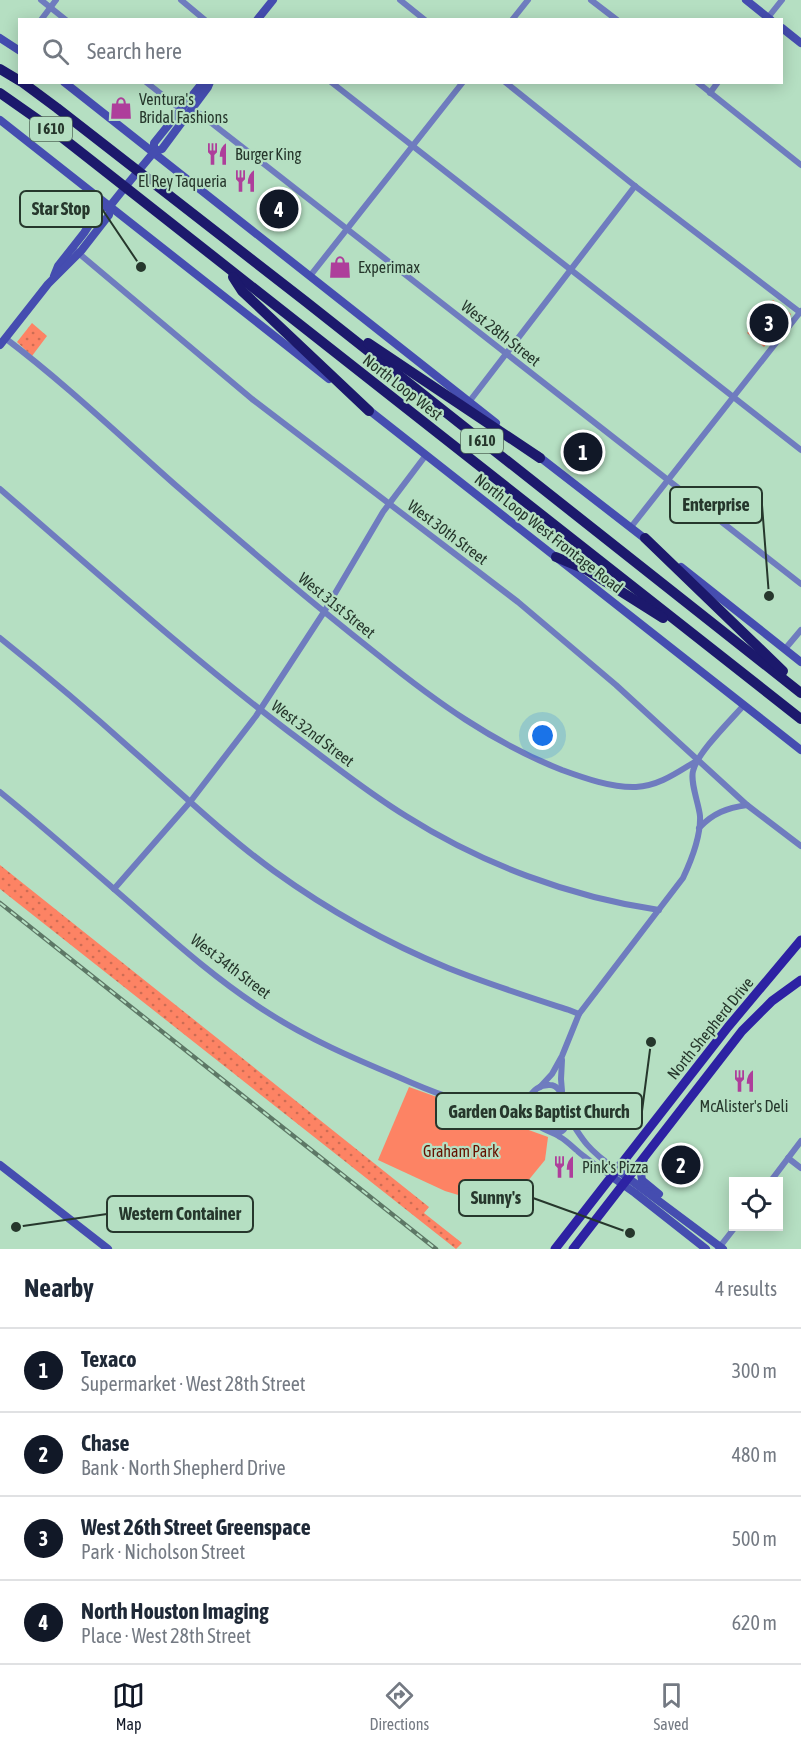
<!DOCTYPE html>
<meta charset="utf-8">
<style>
:root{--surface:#fff;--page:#f6f6f7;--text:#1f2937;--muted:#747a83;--line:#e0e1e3;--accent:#111827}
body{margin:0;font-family:"Asap Condensed",sans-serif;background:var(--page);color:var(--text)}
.controls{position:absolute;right:18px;bottom:18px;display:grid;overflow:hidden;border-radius:0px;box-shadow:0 3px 15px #0003}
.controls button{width:54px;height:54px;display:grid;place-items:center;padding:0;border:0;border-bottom:2px solid var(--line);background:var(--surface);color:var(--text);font:30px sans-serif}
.you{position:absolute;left:543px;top:736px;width:21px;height:21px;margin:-15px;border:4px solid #fff;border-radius:50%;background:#1a73e8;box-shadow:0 0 0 9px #1a73e833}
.badge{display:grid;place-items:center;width:39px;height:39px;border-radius:50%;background:var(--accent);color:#fff;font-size:20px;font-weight:700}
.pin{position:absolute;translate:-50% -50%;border:3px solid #fff;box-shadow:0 2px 6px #0006}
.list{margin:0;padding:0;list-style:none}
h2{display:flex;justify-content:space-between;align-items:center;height:78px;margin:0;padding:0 24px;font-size:26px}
h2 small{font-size:20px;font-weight:400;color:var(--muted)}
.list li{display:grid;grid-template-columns:39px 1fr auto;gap:18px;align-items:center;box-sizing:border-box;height:84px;padding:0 24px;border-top:2px solid var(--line)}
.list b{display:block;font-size:22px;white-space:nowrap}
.list p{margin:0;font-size:20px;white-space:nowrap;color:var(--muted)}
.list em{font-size:20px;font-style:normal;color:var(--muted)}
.icon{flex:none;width:33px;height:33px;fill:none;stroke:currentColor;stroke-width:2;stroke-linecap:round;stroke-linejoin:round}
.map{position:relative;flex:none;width:801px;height:1249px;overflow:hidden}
.search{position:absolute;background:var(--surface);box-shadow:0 3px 15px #0003;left:18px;right:18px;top:18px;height:66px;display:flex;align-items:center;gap:15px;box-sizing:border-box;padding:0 21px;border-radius:0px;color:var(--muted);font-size:22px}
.sheet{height:414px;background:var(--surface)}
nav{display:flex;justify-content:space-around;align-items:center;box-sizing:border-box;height:84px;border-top:2px solid var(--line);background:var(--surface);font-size:16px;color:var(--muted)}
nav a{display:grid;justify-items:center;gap:3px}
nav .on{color:var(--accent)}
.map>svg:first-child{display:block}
.grass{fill:url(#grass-dots)}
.park{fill:#fd8364}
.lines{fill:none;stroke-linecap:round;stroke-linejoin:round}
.street{stroke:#6f7cbf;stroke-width:6}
.secondary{stroke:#454db0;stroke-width:8}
.primary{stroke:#2d22a3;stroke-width:9}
.highway{stroke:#1c196c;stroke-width:10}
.rail-casing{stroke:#5d7866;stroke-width:4.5}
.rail{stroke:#b5dfc2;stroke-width:2;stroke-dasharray:7;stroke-linecap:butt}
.labels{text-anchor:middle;stroke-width:4.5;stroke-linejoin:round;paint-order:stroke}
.shield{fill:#b5dfc2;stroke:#516959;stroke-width:1.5}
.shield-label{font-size:15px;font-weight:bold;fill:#26372c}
.poi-label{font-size:16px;fill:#26372c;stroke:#b5dfc2;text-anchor:start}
.street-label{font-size:16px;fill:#26372c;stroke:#b5dfc2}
.park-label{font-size:16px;fill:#651200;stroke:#b5dfc2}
.leader{fill:none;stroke:#26372c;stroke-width:2}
.callout-dot{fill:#26372c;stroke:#b5dfc2;stroke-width:2}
.callout{fill:#b5dfc2;stroke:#26372c;stroke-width:2}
.callout-label{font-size:18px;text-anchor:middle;font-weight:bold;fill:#26372c}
</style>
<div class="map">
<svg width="801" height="1249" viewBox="0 0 801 1249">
<defs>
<pattern id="grass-dots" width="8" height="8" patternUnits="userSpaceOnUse" patternTransform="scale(1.5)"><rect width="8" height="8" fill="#fd8364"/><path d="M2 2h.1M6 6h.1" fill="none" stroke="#cd6c53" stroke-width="1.8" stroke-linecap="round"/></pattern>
</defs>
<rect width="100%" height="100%" fill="#b5dfc2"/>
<g class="grass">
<path d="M32 323 47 336 32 356 17 342Z"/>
<path d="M0 865 429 1207 424 1213 462 1243 456 1249 0 889Z"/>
</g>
<g class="park">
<path d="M773 300 791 314 764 347 747 333Z"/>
<path d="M409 1087 548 1137 545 1160 505 1209 445 1191 378 1160Z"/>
</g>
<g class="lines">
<g class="street">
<path d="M41 0 66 20"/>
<path d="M181 0 205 20"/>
<path d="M400 0 425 20"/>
<path d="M591 0 617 20"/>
<path d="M41 20 56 0"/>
<path d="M512 20 528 0"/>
<path d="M766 20 782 0"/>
<path d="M146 82 184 112"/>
<path d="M331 82 801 450"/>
<path d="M505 82 635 186 801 313"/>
<path d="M697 82 801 165"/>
<path d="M710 93 718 82"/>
<path d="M191 107 801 584"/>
<path d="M76 251 252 399 518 602 616 685 747 805 801 846"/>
<path d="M310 276 463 82"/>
<path d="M5 338C67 385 122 438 180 489 213 518 246 546 280 575 312 602 345 629 378 655 435 701 493 743 562 770 584 778 612 788 636 787 660 786 679 771 698 760"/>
<path d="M469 402 635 186"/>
<path d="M0 489C95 571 188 655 288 731 327 760 365 791 406 816 482 864 570 897 659 910"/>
<path d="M631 527 801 311"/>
<path d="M0 638C45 674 89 711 132 750 179 791 223 834 274 871 328 910 387 943 448 968 488 984 529 997 569 1010L579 1014"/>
<path d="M785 649 801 630"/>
<path d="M0 792C47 830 92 870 138 910 180 947 222 984 270 1014 309 1039 353 1058 396 1076 423 1088 471 1109 500 1106 510 1104 520 1100 530 1096"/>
<path d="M699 828C713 813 727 808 747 805"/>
<path d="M114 889 190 802 256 716 324 612 383 512 426 455"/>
<path d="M562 1060 561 1079 562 1091"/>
<path d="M540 1087 552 1074 562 1056 579 1014 683 878C691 861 701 837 700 816 699 804 690 783 693 771 697 753 731 720 744 705"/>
<path d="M489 1108 536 1125"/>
<path d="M566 1113C582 1140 589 1151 616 1169"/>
<path d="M553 1132C557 1133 562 1133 565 1128 570 1118 564 1085 550 1085 530 1084 519 1109 536 1124 542 1130 553 1132 560 1137 569 1142 576 1151 585 1157 594 1164 603 1170 611 1176"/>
<path d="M788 1158 801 1168"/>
<path d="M770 1182 801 1141"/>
<path d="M718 1249 736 1226"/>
</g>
<g class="secondary">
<path d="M746 0 771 20"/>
<path d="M257 20 273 0"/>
<path d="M782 28 801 43"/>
<path d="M0 38 20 51"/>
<path d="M64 82 496 423"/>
<path d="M0 120 329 379"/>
<path d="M154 152V143L203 82"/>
<path d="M54 276 58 266 84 233 100 208 110 206"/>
<path d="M0 345 48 284 81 251 109 215 110 206 130 181 154 152 162 149 208 87 210 82"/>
<path d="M365 407 801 750"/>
<path d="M537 455 648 541"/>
<path d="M681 567 801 662"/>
<path d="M644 1159 640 1168 642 1180 659 1194"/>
<path d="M0 1165 108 1249"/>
<path d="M616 1169 723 1249"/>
<path d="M611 1176 635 1193 706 1249"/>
</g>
<g class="primary">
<path d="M555 1249 728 1027 801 940"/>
<path d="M573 1249 742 1031 772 1001 801 980"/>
</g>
<g class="highway">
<path d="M0 69 20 81"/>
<path d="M22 82 57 108 305 301 801 693"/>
<path d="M0 93 50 128 101 168 801 719"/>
<path d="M233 277 242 291 369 411"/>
<path d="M368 343 540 458"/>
<path d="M645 538 783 671"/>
<path d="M556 557 587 570 663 618"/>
</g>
<g class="rail-casing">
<path id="rail" d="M0 903 436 1249"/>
</g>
<use href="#rail" class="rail"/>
</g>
<defs>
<g id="shop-bare" transform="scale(1.8)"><path d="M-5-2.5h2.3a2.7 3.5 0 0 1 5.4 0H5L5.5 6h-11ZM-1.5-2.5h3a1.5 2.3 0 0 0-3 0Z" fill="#ae3e9b" stroke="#b5dfc2" stroke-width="2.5" paint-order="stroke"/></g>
<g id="restaurant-bare" transform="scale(1.8)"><path d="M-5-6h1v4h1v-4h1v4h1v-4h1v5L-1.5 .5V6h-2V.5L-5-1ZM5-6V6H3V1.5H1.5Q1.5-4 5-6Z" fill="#ae3e9b" stroke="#b5dfc2" stroke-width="2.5" paint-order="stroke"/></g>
</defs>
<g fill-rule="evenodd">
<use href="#shop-bare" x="121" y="108"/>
<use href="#restaurant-bare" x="217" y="154"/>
<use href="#restaurant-bare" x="245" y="181"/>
<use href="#shop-bare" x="340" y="267"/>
<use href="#restaurant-bare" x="744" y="1081"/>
<use href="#restaurant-bare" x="564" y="1167"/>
</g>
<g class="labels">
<g class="shield">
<rect x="30" y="117" width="42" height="24" rx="4.5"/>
<rect x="461" y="429" width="42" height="24" rx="4.5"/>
</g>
<g class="shield-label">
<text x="51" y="134">I 610</text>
<text x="482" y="446">I 610</text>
</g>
<g class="poi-label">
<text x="139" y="105">Ventura's<tspan x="139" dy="18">Bridal Fashions</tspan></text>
<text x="235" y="160">Burger King</text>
<text x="227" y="187" text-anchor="end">El Rey Taqueria</text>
<text x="358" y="273">Experimax</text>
<text x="744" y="1112" text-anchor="middle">McAlister's Deli</text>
<text x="582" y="1173">Pink's Pizza</text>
</g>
<g class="street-label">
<text transform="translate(501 333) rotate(38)" y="6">West 28th Street</text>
<text transform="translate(403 387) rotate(38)" y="6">North Loop West</text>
<text transform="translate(448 532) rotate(37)" y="6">West 30th Street</text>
<text transform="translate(549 533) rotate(38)" y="6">North Loop West Frontage Road</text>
<text transform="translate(337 605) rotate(39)" y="6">West 31st Street</text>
<text transform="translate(313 733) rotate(37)" y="6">West 32nd Street</text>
<text transform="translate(231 966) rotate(37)" y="6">West 34th Street</text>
<text transform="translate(710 1028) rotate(-51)" y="6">North Shepherd Drive</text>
</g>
<g class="park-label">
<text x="461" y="1157">Graham Park</text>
</g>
</g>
<path class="leader" d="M141 267L102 209M769 596L762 505M651 1042L642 1111M630 1233L533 1198M16 1227L107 1214"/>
<g class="callout-dot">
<circle cx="141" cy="267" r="6"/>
<circle cx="769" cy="596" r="6"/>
<circle cx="651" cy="1042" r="6"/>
<circle cx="630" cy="1233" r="6"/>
<circle cx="16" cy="1227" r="6"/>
</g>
<g class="callout">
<rect x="20" y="191" width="82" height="36" rx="6"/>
<rect x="670" y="487" width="92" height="36" rx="6"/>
<rect x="436" y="1093" width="206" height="36" rx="6"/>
<rect x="459" y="1180" width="74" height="36" rx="6"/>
<rect x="107" y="1196" width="146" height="36" rx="6"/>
</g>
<g class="callout-label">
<text x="61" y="215">Star Stop</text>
<text x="716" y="511">Enterprise</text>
<text x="539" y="1118">Garden Oaks Baptist Church</text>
<text x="496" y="1204">Sunny's</text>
<text x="180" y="1220">Western Container</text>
</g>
</svg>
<div class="controls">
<button><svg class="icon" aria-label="locate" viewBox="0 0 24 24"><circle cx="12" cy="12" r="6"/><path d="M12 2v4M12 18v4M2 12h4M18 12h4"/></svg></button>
</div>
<div class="you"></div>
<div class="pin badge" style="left:583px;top:452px">1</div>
<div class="pin badge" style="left:681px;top:1165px">2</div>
<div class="pin badge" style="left:769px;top:323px">3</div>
<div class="pin badge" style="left:279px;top:209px">4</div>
<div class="search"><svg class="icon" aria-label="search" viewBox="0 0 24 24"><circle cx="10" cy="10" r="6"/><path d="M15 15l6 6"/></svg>Search here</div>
</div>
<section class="sheet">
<h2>Nearby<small>4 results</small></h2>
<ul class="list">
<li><span class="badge">1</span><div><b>Texaco</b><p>Supermarket · West 28th Street</p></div><em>300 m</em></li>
<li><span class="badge">2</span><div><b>Chase</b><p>Bank · North Shepherd Drive</p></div><em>480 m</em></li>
<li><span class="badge">3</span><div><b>West 26th Street Greenspace</b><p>Park · Nicholson Street</p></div><em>500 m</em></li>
<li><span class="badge">4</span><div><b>North Houston Imaging</b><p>Place · West 28th Street</p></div><em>620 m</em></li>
</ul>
</section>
<nav>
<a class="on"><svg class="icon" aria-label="map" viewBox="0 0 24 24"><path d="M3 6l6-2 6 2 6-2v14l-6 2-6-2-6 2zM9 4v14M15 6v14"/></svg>Map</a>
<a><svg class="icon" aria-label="directions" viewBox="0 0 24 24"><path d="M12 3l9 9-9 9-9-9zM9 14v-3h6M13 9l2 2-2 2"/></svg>Directions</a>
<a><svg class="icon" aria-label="saved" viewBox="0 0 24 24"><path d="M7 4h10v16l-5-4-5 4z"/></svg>Saved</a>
</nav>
